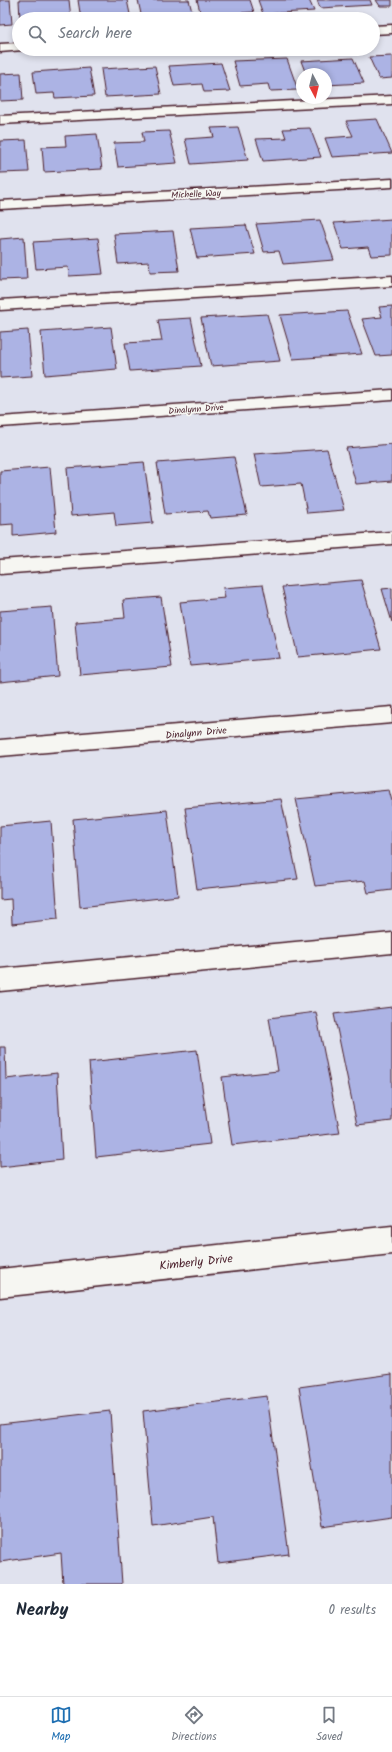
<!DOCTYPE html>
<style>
:root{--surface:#fff;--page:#f2f2f3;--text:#1f2937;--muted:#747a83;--line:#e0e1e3;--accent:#1f6fb2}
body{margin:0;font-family:Kalam,sans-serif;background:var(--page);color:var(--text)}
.compass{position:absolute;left:296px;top:68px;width:36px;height:36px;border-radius:50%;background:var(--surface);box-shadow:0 2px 6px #0003;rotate:173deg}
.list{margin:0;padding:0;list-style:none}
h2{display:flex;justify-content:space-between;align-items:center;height:52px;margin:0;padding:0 16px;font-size:17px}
h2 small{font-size:13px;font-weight:400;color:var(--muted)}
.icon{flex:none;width:22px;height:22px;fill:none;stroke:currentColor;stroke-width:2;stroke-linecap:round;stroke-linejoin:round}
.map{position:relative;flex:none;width:392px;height:1584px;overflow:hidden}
.search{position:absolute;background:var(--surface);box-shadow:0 2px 6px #0003;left:12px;right:12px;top:12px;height:44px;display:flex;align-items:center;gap:10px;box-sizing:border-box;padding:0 14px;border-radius:22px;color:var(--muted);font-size:15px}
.sheet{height:112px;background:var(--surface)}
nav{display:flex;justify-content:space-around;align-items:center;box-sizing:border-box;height:56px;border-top:1px solid var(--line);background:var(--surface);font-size:11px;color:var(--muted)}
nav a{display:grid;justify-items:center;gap:2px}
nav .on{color:var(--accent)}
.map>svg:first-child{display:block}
.building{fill:#acb3e4;stroke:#4a1f2b}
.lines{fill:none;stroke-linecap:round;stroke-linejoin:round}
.lane-casing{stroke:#4a1f2b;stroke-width:3}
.street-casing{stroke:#4a1f2b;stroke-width:3}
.lane{fill:#f6f6f2;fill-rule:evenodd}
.street{fill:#f6f6f2;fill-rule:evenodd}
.labels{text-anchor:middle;stroke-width:3.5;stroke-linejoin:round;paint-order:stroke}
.far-street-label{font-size:9px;fill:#4a1f2b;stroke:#f6f6f2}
.street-label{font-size:10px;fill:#4a1f2b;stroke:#f6f6f2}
.near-street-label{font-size:12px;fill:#4a1f2b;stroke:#f6f6f2}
</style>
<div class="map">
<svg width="392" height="1584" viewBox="0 0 392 1584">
<rect width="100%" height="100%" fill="#e0e2ee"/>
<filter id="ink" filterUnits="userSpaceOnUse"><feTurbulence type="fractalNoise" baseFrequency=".025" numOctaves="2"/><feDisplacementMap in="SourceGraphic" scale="8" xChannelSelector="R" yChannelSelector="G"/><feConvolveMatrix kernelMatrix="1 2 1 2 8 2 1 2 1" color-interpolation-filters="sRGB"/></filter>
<g filter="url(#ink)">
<g class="building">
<path d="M0 0H10L12 24 0 25Z"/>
<path d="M19 0H69L71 19H20Z"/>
<path d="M78 0H127L131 19H81Z"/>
<path d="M138 0H189L193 16 142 19Z"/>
<path d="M197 0H250L254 12 201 15Z"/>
<path d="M258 0H309L314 11 263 14Z"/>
<path d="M317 0H370L372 5 320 8Z"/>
<path d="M376 0H392V6H380Z"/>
<path d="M392 56V78L379 79 369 57Z"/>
<path d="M353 58 364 83 326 85V74H306L301 61Z"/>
<path d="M287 59 298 90 270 91 268 84 240 86 233 61Z"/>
<path d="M221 63 230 91 204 92 202 84 174 86 169 66Z"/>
<path d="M155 66 161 94 105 97 101 69Z"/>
<path d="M89 68 94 96 55 98 54 93 36 94 33 72Z"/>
<path d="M21 73 23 100 0 101V74Z"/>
<path d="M377 119 392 153 332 157 325 138 353 136 346 121Z"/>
<path d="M238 127 248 160 191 164 185 139 214 137 211 128Z"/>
<path d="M310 128 321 157 263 161 256 139 286 138 283 129Z"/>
<path d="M169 131 177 163 118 167 114 143 144 142 142 132Z"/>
<path d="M97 134 102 169 44 172 42 147 66 146 65 136Z"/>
<path d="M26 140 29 172 0 173V141Z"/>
<path d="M392 219V255L371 256 368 247 343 249 334 223Z"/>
<path d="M320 220 334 260 283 264 279 251 264 252 256 224Z"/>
<path d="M246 225 255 254 197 258 190 228Z"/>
<path d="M173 231 179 271 150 272 149 262 118 264 114 234Z"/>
<path d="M24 237 27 279 0 280V239Z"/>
<path d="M98 238 103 274 69 276 68 267 36 269 33 242Z"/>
<path d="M392 306V355L376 356 362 319 382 317 379 307Z"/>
<path d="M347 311 362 354 293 359 280 315Z"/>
<path d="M267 314 280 361 211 366 201 318Z"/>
<path d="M191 318 201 366 130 371 125 343 162 341 158 320Z"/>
<path d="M111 327 117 369 45 375 41 332Z"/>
<path d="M28 330 32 376 0 378V332Z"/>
<path d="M392 444V481L356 484 346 448Z"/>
<path d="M327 449 344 510 307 513 301 484 261 487 254 454Z"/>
<path d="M234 457 247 515 210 518 208 511 165 514 157 463Z"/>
<path d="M144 462 153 523 116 526 114 512 71 516 67 468Z"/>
<path d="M50 467 56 532 13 536V524L0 525V471Z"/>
<path d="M361 580 381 649 298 657 282 587Z"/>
<path d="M263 585 279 658 190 666 180 602 225 598 223 588Z"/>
<path d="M392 588V622L382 589Z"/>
<path d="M161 597 172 667 80 675 75 622 125 618 123 600Z"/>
<path d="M52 607 58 676 0 682V611Z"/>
<path d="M389 790 392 801V890L368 893 365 881 315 886 296 799Z"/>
<path d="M281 799 298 879 197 889 185 808Z"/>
<path d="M167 810 178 896 80 907 73 819Z"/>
<path d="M51 821 58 919 12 924 11 899 0 900V826Z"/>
<path d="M392 1007V1121L357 1125 334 1014Z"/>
<path d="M316 1012 340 1133 232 1145 222 1077 278 1071 269 1018Z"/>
<path d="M0 1047H5L6 1079 57 1073 62 1160 0 1167Z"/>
<path d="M197 1050 210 1144 96 1157 89 1062Z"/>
<path d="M392 1374V1517L322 1527 299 1387Z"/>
<path d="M267 1396 289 1554 218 1563 213 1517 153 1526 143 1411Z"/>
<path d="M110 1411 122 1584H63L61 1553 0 1562V1424Z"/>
</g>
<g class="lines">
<g class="lane-casing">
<g id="lane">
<path d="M392 96V104L0 124V116Z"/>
<path d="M392 276V286L0 310V300Z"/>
<path d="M392 532V544L0 574V560Z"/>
<path d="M392 933V953L0 991V969Z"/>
</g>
</g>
<g class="street-casing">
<g id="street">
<path d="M392 25V33L373 34V26Z"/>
<path d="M19 43V49L23 50 0 52V44Z"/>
<path d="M392 179V187L0 209V201Z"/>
<path d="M392 390V400L0 427V417Z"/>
<path d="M392 707V723L0 756V740Z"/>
<path d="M392 1226V1254L0 1297V1269Z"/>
</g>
</g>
<use href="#lane" class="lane"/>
<use href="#street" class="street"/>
</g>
</g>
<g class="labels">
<g class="far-street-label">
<text transform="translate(196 194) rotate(-3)" y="3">Michelle Way</text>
<text transform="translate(196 409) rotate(-4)" y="3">Dinalynn Drive</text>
</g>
<g class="street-label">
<text transform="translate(196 732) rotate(-5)" y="4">Dinalynn Drive</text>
</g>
<g class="near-street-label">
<text transform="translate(196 1262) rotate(-6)" y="4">Kimberly Drive</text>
</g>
</g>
</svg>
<svg class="compass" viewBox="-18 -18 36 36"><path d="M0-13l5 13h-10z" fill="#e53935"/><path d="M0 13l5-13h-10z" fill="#747a83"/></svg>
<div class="search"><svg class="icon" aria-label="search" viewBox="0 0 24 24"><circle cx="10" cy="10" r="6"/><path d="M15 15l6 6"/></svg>Search here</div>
</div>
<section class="sheet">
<h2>Nearby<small>0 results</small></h2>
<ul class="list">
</ul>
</section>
<nav>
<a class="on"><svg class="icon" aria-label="map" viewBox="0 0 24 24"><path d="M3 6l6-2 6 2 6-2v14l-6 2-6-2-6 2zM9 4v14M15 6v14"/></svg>Map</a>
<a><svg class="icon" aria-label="directions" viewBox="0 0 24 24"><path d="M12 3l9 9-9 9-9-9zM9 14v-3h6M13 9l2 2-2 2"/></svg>Directions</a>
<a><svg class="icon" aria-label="saved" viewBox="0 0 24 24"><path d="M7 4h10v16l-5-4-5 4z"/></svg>Saved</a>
</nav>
